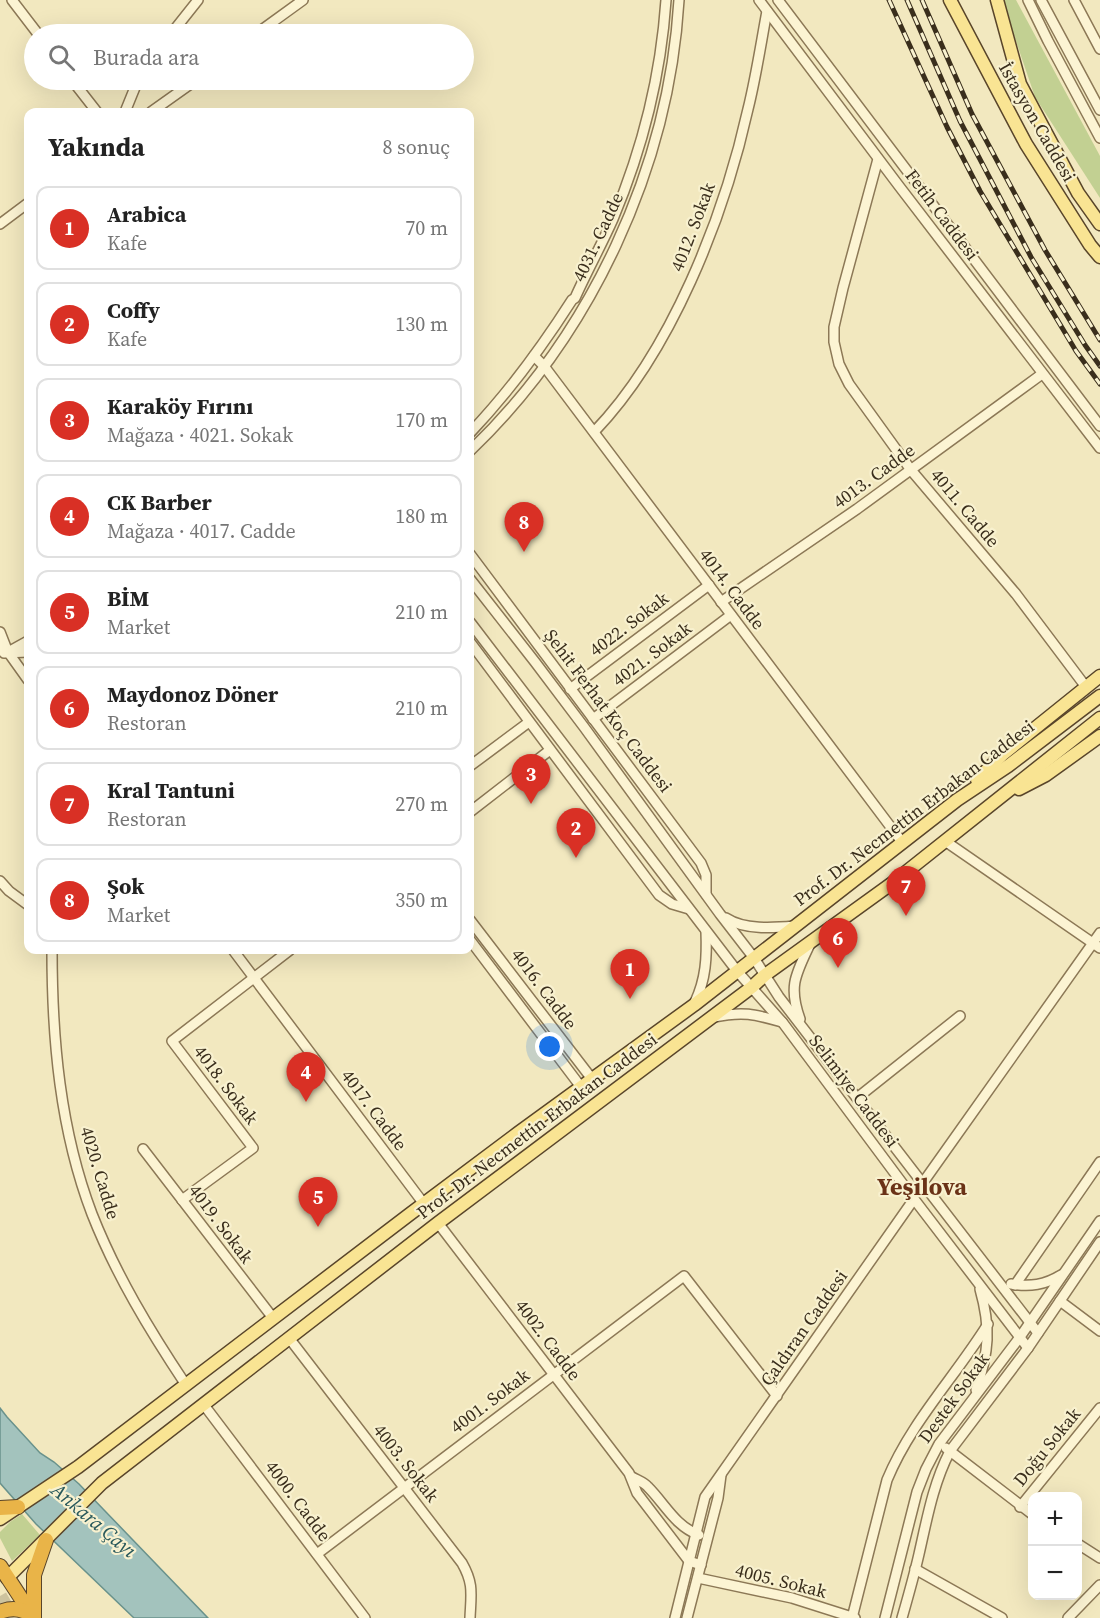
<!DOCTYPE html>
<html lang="tr">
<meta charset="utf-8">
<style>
:root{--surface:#fff;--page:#f2f2f2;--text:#222;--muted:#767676;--line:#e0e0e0;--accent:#d93025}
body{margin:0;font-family:"Source Serif 4",serif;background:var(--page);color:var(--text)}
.controls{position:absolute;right:18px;bottom:18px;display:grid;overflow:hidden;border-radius:12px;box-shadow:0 6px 24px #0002}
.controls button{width:54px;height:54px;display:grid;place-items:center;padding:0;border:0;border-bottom:2px solid var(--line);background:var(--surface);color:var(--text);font:30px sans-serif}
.you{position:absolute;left:550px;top:1047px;width:21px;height:21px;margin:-15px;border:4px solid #fff;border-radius:50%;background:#1a73e8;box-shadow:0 0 0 9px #1a73e833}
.badge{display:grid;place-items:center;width:39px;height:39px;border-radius:50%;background:var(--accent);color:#fff;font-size:20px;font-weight:700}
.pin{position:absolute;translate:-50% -50px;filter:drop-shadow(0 2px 3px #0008)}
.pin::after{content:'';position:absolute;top:32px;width:21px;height:18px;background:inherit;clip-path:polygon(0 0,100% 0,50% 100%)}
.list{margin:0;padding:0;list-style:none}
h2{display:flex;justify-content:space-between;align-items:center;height:78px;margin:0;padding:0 24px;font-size:26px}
h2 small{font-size:20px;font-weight:400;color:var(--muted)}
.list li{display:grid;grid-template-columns:39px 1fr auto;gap:18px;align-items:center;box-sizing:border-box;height:84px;margin:0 12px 12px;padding:0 12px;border:2px solid var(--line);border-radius:12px}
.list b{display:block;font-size:22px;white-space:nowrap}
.list p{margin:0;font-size:20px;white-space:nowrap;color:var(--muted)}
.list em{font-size:20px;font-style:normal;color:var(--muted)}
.icon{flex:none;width:33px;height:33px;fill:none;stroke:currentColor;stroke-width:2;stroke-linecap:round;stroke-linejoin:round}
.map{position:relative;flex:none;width:1100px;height:1618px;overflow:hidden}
.search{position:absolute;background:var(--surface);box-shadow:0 6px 24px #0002;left:24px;top:24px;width:450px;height:66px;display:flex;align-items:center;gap:15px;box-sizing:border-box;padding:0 21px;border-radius:33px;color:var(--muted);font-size:22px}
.panel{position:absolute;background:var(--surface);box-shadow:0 6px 24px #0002;left:24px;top:108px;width:450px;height:846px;border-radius:12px}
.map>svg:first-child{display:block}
.green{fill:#c2d092}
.water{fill:#a3c3bd;stroke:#69928c;stroke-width:1.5}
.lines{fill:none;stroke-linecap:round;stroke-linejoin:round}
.highway-tunnel{stroke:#cdc39e;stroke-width:14;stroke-dasharray:14 7;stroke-linecap:butt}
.minor-casing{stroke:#8c7856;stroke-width:12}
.major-casing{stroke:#59452a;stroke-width:15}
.highway-casing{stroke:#59452a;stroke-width:16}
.minor{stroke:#fcf4d3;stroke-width:9}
.major{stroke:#f9e493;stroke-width:12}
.highway{stroke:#e9b448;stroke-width:14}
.rail-casing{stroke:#3a2e1c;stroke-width:5}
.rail{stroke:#f8f1cf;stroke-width:3;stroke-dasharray:9;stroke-linecap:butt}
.labels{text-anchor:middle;stroke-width:4.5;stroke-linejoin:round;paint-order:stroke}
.street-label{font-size:18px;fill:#3a2e1c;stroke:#f8f1cf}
.water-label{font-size:20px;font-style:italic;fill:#29595b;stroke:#f8f1cf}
.district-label{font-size:24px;font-weight:bold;fill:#6a3217;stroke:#f8f1cf}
</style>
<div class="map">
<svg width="1100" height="1618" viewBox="0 0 1100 1618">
<rect width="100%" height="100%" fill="#f2e8bf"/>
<g class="green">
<path d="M1002 0H1016L1100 156V198L1035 97Z"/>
<path d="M22 1514 40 1535 12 1561 0 1538V1532L10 1522Z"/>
</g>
<path class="water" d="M0 1408 7 1417 40 1453 54 1462 79 1484 208 1618H134L36 1524 0 1483Z"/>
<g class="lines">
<path class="highway-tunnel" d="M0 1596 13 1618"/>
<g class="minor-casing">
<g id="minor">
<path d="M12 0 38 34"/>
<path d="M759 0 899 186 1100 448"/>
<path d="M778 0 1100 426"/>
<path d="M1028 0 1048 41 1100 138"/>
<path d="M1041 0 1100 110"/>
<path d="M1074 0 1100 49"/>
<path d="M171 34 198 0"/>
<path d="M256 34 303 0"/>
<path d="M72 80 97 112"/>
<path d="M125 112 138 80"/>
<path d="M151 112 196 80"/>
<path d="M878 159 843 288 834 327V342L839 364 849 384 911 470 1016 594 1086 687"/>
<path d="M0 224 28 203"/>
<path d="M534 356 544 366 902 842"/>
<path d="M594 432C671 352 724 217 748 109 756 77 761 43 767 11"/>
<path d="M470 433C509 392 542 347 572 300L575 298C587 271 601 246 613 219 642 150 661 74 666 0"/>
<path d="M470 451C591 335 669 168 679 0"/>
<path d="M470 554 701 863 706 875V894"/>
<path d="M470 579 535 662 584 727 720 914 754 958 779 997 1038 1333"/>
<path d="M721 602 857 509 1042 374"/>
<path d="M470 622 737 971 783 1023 914 1199 1028 1348"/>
<path d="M0 632 7 650"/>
<path d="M470 642 659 895 672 904 689 909"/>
<path d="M0 646 8 652 28 680"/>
<path d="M10 651 28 641"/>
<path d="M4 653 28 652"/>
<path d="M570 689 709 585"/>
<path d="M593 719 731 615"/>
<path d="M470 766 529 722"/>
<path d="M470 812 550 750"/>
<path d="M945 841 1100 948"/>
<path d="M0 881 9 891 28 905"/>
<path d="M726 918C744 930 773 928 794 926"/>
<path d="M470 920 592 1079"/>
<path d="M470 940 581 1087"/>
<path d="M52 950C52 1039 60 1130 92 1214 116 1275 150 1331 186 1385"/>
<path d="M233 950 424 1204"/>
<path d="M695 1002C706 979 707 957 706 931"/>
<path d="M714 1017C743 1011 754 1014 782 1022"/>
<path d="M800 1019C788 986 796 974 810 944"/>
<path d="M857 1098 960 1016"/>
<path d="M143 1149 273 1318"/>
<path d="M922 1184 1100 933"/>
<path d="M182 1200 253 1148 172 1041 290 950"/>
<path d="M438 1223 629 1473 637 1493 689 1561 701 1565"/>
<path d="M1011 1284C1030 1287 1045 1285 1061 1275"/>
<path d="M1015 1285 1100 1162"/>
<path d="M1060 1301 1100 1331"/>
<path d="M289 1338 462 1563C474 1584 471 1594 470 1618"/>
<path d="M976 1390C989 1352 991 1328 980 1289"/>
<path d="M204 1405 365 1618"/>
<path d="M946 1448 1032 1514"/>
<path d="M632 1477C637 1480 644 1482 648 1487 665 1504 675 1526 699 1535"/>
<path d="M1020 1507 1100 1408"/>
<path d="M1078 1544 1100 1558"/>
<path d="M317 1554 684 1276 777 1396"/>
<path d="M915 1569 1002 1618"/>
<path d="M698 1578 792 1598 855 1618"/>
<path d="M675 1618 705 1497 914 1199"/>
<path d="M687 1618 718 1498 721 1475"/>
<path d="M852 1618 887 1480C911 1422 955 1377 988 1324"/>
<path d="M885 1618 917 1492 926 1469 939 1444 1020 1337 1100 1221"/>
<path d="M902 1618C908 1597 914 1576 919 1554 927 1519 933 1484 950 1451L1028 1348 1100 1242"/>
<path d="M1068 1618 1100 1585"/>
</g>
</g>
<g class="major-casing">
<g id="major">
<path d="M950 0 1026 144 1090 245 1100 257"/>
<path d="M997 0 1020 84 1078 193 1100 224"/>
<path d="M977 780 1003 754 1100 676"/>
<path d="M1019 789 1046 775 1100 736"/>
<path d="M0 1519 78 1467 410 1214 518 1133 694 1005 957 800 1008 766 1100 696"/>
<path d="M7 1578 102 1483 438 1223 752 987 765 975 891 884 1100 718"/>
</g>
</g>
<g class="highway-casing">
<g id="highway">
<path d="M0 1508 18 1507"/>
<path d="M0 1566 34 1618"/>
<path d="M0 1612C12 1607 22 1608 32 1616"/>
<path d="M34 1618V1575L46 1540"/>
</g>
</g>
<use href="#minor" class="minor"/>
<use href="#major" class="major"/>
<use href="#highway" class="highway"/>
<g class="rail-casing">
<g id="rail">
<path d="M889 0 947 127 980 191 1076 351 1100 384"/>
<path d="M907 0 960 121 1031 257 1085 345 1100 366"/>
<path d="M922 0 972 114 1045 250 1100 340"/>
</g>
</g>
<use href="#rail" class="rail"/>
</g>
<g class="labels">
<g class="street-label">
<text transform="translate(1037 122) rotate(60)" y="6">İstasyon Caddesi</text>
<text transform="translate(942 215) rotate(53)" y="6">Fetih Caddesi</text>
<text transform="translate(693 227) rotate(-69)" y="6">4012. Sokak</text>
<text transform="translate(598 237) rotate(-65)" y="6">4031. Cadde</text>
<text transform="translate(874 476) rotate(-36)" y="6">4013. Cadde</text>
<text transform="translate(965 508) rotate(50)" y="6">4011. Cadde</text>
<text transform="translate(732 589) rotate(53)" y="6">4014. Cadde</text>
<text transform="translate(629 624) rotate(-37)" y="6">4022. Sokak</text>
<text transform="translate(652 654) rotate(-37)" y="6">4021. Sokak</text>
<text transform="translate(608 711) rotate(53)" y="6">Şehit Ferhat Koç Caddesi</text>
<text transform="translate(914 813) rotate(-37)" y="6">Prof. Dr. Necmettin Erbakan Caddesi</text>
<text transform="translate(544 989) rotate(53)" y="6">4016. Cadde</text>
<text transform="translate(226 1085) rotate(53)" y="6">4018. Sokak</text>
<text transform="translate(854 1091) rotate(53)" y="6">Selimiye Caddesi</text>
<text transform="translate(374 1110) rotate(53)" y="6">4017. Cadde</text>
<text transform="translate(537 1126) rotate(-37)" y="6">Prof. Dr. Necmettin Erbakan Caddesi</text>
<text transform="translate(100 1173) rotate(73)" y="6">4020. Cadde</text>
<text transform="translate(221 1224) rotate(53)" y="6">4019. Sokak</text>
<text transform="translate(804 1328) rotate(-55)" y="6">Çaldıran Caddesi</text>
<text transform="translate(548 1340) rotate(53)" y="6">4002. Cadde</text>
<text transform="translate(954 1398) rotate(-54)" y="6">Destek Sokak</text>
<text transform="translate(490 1401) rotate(-37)" y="6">4001. Sokak</text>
<text transform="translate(1047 1447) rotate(-51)" y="6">Doğu Sokak</text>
<text transform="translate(406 1463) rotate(52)" y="6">4003. Sokak</text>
<text transform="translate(298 1501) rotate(53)" y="6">4000. Cadde</text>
<text transform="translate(781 1581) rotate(14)" y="6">4005. Sokak</text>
</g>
<g class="water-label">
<text transform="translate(94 1520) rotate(40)" y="7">Ankara Çayı</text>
</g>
<g class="district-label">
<text x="922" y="1195">Yeşilova</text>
</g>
</g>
</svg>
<div class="controls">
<button>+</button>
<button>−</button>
</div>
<div class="you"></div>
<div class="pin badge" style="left:630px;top:999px">1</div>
<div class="pin badge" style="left:576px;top:858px">2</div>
<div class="pin badge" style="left:531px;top:804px">3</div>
<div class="pin badge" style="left:306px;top:1102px">4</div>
<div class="pin badge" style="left:318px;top:1227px">5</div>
<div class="pin badge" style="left:838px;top:968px">6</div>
<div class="pin badge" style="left:906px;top:916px">7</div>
<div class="pin badge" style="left:524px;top:552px">8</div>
<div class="search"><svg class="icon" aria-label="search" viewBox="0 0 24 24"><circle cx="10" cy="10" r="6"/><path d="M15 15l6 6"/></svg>Burada ara</div>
<section class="panel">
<h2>Yakında<small>8 sonuç</small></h2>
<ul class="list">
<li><span class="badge">1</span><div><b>Arabica</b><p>Kafe</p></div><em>70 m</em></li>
<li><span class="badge">2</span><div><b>Coffy</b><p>Kafe</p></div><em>130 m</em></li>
<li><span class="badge">3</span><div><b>Karaköy Fırını</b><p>Mağaza · 4021. Sokak</p></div><em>170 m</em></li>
<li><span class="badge">4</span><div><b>CK Barber</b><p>Mağaza · 4017. Cadde</p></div><em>180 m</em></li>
<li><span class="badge">5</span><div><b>BİM</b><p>Market</p></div><em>210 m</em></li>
<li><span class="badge">6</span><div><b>Maydonoz Döner</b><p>Restoran</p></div><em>210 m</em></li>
<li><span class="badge">7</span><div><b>Kral Tantuni</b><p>Restoran</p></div><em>270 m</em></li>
<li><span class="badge">8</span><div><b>Şok</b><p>Market</p></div><em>350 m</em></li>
</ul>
</section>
</div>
